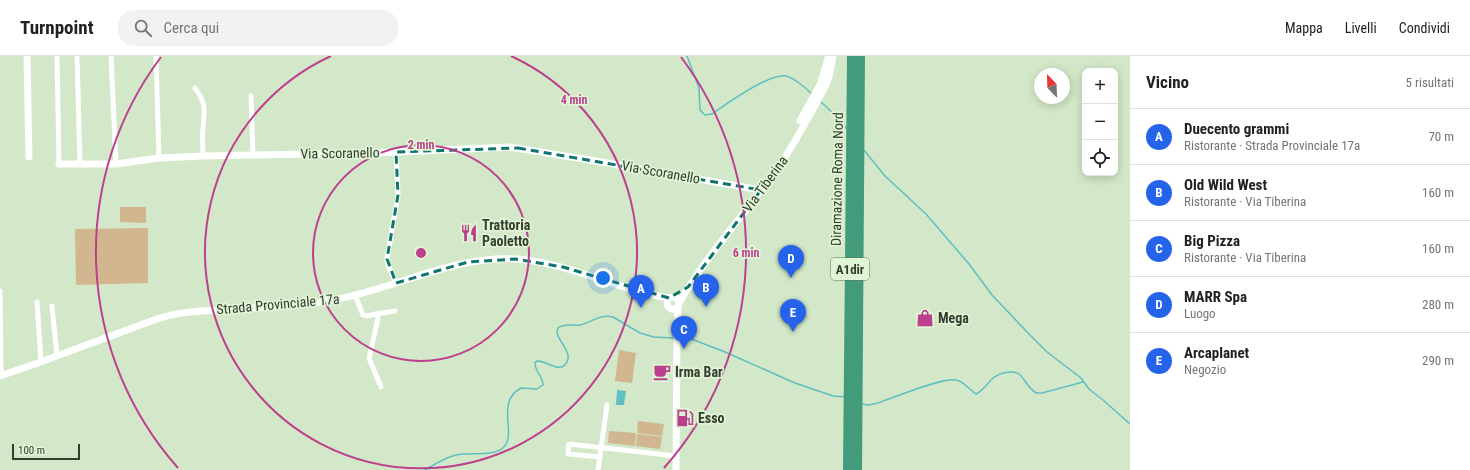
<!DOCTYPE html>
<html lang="it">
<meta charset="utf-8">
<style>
:root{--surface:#fff;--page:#f2f2f2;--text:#202124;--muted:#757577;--line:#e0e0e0;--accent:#2563eb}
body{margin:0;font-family:"Roboto Condensed",sans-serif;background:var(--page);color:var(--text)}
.controls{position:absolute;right:12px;top:12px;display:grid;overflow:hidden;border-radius:8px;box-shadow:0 2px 10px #0003}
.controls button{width:36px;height:36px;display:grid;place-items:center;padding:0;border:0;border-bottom:1px solid var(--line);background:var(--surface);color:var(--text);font:20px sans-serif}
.compass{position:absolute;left:1034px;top:12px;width:36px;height:36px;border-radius:50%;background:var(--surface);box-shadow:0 2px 10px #0003;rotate:337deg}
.scale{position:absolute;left:12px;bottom:10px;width:68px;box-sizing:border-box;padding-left:4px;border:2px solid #343d30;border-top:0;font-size:11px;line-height:14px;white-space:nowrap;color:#343d30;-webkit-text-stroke:3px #dff5d5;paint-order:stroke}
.you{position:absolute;left:603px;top:222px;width:14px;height:14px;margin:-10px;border:3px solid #fff;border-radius:50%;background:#1a73e8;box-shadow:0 0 0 6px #1a73e833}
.badge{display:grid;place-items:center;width:26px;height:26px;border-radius:50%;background:var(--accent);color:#fff;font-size:13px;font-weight:700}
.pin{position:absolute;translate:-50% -33px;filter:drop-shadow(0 1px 2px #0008)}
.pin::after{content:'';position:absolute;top:21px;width:14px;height:12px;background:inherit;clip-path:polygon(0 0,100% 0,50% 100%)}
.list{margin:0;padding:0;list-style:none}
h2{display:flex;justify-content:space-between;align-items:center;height:52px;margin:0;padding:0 16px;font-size:17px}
h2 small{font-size:13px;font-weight:400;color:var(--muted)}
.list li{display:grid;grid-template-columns:26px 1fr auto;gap:12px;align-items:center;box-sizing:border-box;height:56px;padding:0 16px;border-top:1px solid var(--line)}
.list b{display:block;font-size:15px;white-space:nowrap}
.list p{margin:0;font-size:13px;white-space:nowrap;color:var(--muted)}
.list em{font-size:13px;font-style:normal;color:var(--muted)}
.icon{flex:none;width:22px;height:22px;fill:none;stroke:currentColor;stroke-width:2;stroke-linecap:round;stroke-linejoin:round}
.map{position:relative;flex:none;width:1130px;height:414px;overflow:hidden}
header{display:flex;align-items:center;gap:24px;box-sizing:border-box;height:56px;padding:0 20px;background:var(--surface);border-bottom:1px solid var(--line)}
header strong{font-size:19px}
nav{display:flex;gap:22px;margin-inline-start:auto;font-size:14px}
.search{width:280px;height:36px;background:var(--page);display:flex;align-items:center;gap:10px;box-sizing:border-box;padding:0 14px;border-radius:16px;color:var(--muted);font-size:15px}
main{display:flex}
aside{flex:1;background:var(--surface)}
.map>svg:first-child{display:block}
.green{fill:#d1b690}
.water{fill:#5fbfc1}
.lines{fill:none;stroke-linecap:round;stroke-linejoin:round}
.stream{stroke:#5fbfc1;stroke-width:1.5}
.street{stroke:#fff;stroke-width:5}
.secondary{stroke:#fff;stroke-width:7}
.highway{stroke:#429b7b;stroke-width:10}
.marked{fill:none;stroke:#0f766e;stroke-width:3;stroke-dasharray:8 5;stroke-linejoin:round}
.ring{fill:none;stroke:#bd3f8e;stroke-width:2}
.labels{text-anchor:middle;stroke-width:3.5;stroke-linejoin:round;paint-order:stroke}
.shield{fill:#dff5d5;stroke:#677462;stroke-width:1}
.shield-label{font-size:13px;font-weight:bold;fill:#343d30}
.street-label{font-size:14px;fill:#343d30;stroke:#dff5d5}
.poi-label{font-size:14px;font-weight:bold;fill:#343d30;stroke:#dff5d5;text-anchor:start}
.centre{fill:#bd3f8e;stroke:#dff5d5;stroke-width:2}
.ring-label{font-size:12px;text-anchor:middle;font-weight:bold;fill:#bd3f8e;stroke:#dff5d5;stroke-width:3.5;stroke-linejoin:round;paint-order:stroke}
</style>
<header>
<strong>Turnpoint</strong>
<div class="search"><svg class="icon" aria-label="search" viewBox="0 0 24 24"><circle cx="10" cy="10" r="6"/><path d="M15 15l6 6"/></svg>Cerca qui</div>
<nav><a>Mappa</a><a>Livelli</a><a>Condividi</a></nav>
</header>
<main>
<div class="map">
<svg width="1130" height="414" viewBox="0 0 1130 414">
<rect width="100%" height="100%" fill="#d2e8c8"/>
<g class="green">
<path d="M120 151H146V167L120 166Z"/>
<path d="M148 172V227L76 229 75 173Z"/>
<path d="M619 294 636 297 632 327 615 325Z"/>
<path d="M638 365 664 368 662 380 637 377Z"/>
<path d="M609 375 636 377 635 390 608 387Z"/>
<path d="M637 378 662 381 660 393 636 390Z"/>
</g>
<path class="water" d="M617 334 626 335 624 349H616Z"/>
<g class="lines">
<g class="stream">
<path d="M687 0 699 32 700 54 705 59 712 58C726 48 770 17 786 20 793 21 807 33 812 38"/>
<path d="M821 46 835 59 847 73"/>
<path d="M863 93 885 120 926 158 969 208 992 239 1028 277 1047 296 1081 322 1089 333 1103 344 1130 368"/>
<path d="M680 282H689L725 296 795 327 833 340 845 341"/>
<path d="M861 348 869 349 878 347C893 342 943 321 956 324 964 325 969 334 976 338 983 335 986 329 992 323 997 318 1012 313 1019 318 1025 323 1028 332 1036 337H1042L1083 326"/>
<path d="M425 414C435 408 444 402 456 399 468 396 495 401 504 391 517 377 495 346 521 332L537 333 543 329C543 320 534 315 535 306 543 300 562 323 568 303 570 295 559 285 557 277L558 272C565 267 572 270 580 269 592 266 600 258 613 261L640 277 654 281 674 282"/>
</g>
<g class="street">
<path d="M57 0 59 108"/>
<path d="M77 0 80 108"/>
<path d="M111 0 116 108"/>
<path d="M156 0 159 102"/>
<path d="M195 32C207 48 204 54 203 72 202 81 203 91 203 100"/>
<path d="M251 40 253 100"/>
<path d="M396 227 388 209 387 203 398 139 396 96"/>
<path d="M0 235 1 320"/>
<path d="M355 239 363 259 366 260 376 258 378 263 369 302 381 331"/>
<path d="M37 246 41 306"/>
<path d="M52 250 57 300"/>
<path d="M376 258 395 255"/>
<path d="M600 401 568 398 569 388 676 400"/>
<path d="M598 414 607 349"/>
</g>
<g class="secondary">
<path d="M27 0 29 101"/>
<path d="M800 65 821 27 828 2"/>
<path d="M59 108H116L159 102 203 100 377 97 509 91 584 103 761 134"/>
<circle cx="673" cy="247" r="6"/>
<path d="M679 247C706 200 743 160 775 116 795 88 811 57 827 27L830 17 833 0"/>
<path d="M0 320 35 308 154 264C176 256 199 255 222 254 258 251 293 251 328 245 392 235 451 199 517 203 570 207 617 234 669 242"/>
<path d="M676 414 677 272 678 251"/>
</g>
<g class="highway">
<path d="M848 414 852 0"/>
<path d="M857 414 860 0"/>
</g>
</g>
<path class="marked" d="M518 92 761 134 688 231 669 242 563 211 515 203 468 206 396 227 387 203 398 139 396 96Z"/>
<g class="ring">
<circle cx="421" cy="197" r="108"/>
<path d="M511 0A216 216 0 1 1 331 0"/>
<path d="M178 412A325 325 0 0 1 161 1M681 1A325 325 0 0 1 664 412"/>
</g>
<defs>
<g id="restaurant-bare" transform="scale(1.38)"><path d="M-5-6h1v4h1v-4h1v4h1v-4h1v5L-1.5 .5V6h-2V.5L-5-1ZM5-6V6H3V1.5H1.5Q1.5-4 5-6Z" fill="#bd3f8e" stroke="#dff5d5" stroke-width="2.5" paint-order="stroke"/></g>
<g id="shop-bare" transform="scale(1.38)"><path d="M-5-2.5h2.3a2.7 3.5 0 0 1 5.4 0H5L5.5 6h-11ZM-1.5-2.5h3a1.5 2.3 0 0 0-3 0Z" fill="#bd3f8e" stroke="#dff5d5" stroke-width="2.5" paint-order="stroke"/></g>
<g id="cafe-bare" transform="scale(1.38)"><path d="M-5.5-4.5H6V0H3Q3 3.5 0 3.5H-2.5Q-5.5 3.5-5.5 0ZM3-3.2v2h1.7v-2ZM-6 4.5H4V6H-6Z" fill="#bd3f8e" stroke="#dff5d5" stroke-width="2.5" paint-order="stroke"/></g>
<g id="fuel-bare" transform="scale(1.38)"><path d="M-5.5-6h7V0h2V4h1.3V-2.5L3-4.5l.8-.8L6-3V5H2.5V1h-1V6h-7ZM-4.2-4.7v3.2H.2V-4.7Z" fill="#bd3f8e" stroke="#dff5d5" stroke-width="2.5" paint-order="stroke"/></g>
</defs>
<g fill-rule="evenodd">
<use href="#restaurant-bare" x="469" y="177"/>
<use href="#shop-bare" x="925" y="262"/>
<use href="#cafe-bare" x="662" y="316"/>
<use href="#fuel-bare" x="685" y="362"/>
</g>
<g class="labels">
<rect class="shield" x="831" y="202" width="38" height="22" rx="3"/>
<g class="shield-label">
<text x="850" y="218">A1dir</text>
</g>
<g class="street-label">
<text transform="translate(340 97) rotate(-1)" y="5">Via Scoranello</text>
<text transform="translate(661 116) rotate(10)" y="5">Via Scoranello</text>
<text transform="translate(837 123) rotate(-89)" y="5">Diramazione Roma Nord</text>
<text transform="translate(765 128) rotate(-54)" y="5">Via Tiberina</text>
<text transform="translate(278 248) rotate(-5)" y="5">Strada Provinciale 17a</text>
</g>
<g class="poi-label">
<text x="482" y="174">Trattoria<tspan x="482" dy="16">Paoletto</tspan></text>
<text x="938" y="267">Mega</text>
<text x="675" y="321">Irma Bar</text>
<text x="698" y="367">Esso</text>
</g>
</g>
<circle cx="421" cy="197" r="6" class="centre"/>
<g class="ring-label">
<text x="574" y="48">4 min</text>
<text x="421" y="93">2 min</text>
<text x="746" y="201">6 min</text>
</g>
</svg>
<div class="controls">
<button>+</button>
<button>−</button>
<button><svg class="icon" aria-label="locate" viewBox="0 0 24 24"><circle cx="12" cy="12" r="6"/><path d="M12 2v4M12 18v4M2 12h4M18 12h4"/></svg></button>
</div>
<svg class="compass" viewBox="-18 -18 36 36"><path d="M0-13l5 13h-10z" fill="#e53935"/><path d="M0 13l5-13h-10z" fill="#757577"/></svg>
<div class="scale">100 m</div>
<div class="you"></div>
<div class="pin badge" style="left:641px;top:252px">A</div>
<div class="pin badge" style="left:706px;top:251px">B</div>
<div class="pin badge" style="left:684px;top:293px">C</div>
<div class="pin badge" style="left:791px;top:222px">D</div>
<div class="pin badge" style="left:793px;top:276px">E</div>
</div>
<aside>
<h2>Vicino<small>5 risultati</small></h2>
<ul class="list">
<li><span class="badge">A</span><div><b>Duecento grammi</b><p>Ristorante · Strada Provinciale 17a</p></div><em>70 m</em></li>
<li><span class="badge">B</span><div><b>Old Wild West</b><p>Ristorante · Via Tiberina</p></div><em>160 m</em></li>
<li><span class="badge">C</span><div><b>Big Pizza</b><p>Ristorante · Via Tiberina</p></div><em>160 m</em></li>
<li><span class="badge">D</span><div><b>MARR Spa</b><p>Luogo</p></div><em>280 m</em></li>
<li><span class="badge">E</span><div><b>Arcaplanet</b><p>Negozio</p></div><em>290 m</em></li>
</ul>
</aside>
</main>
